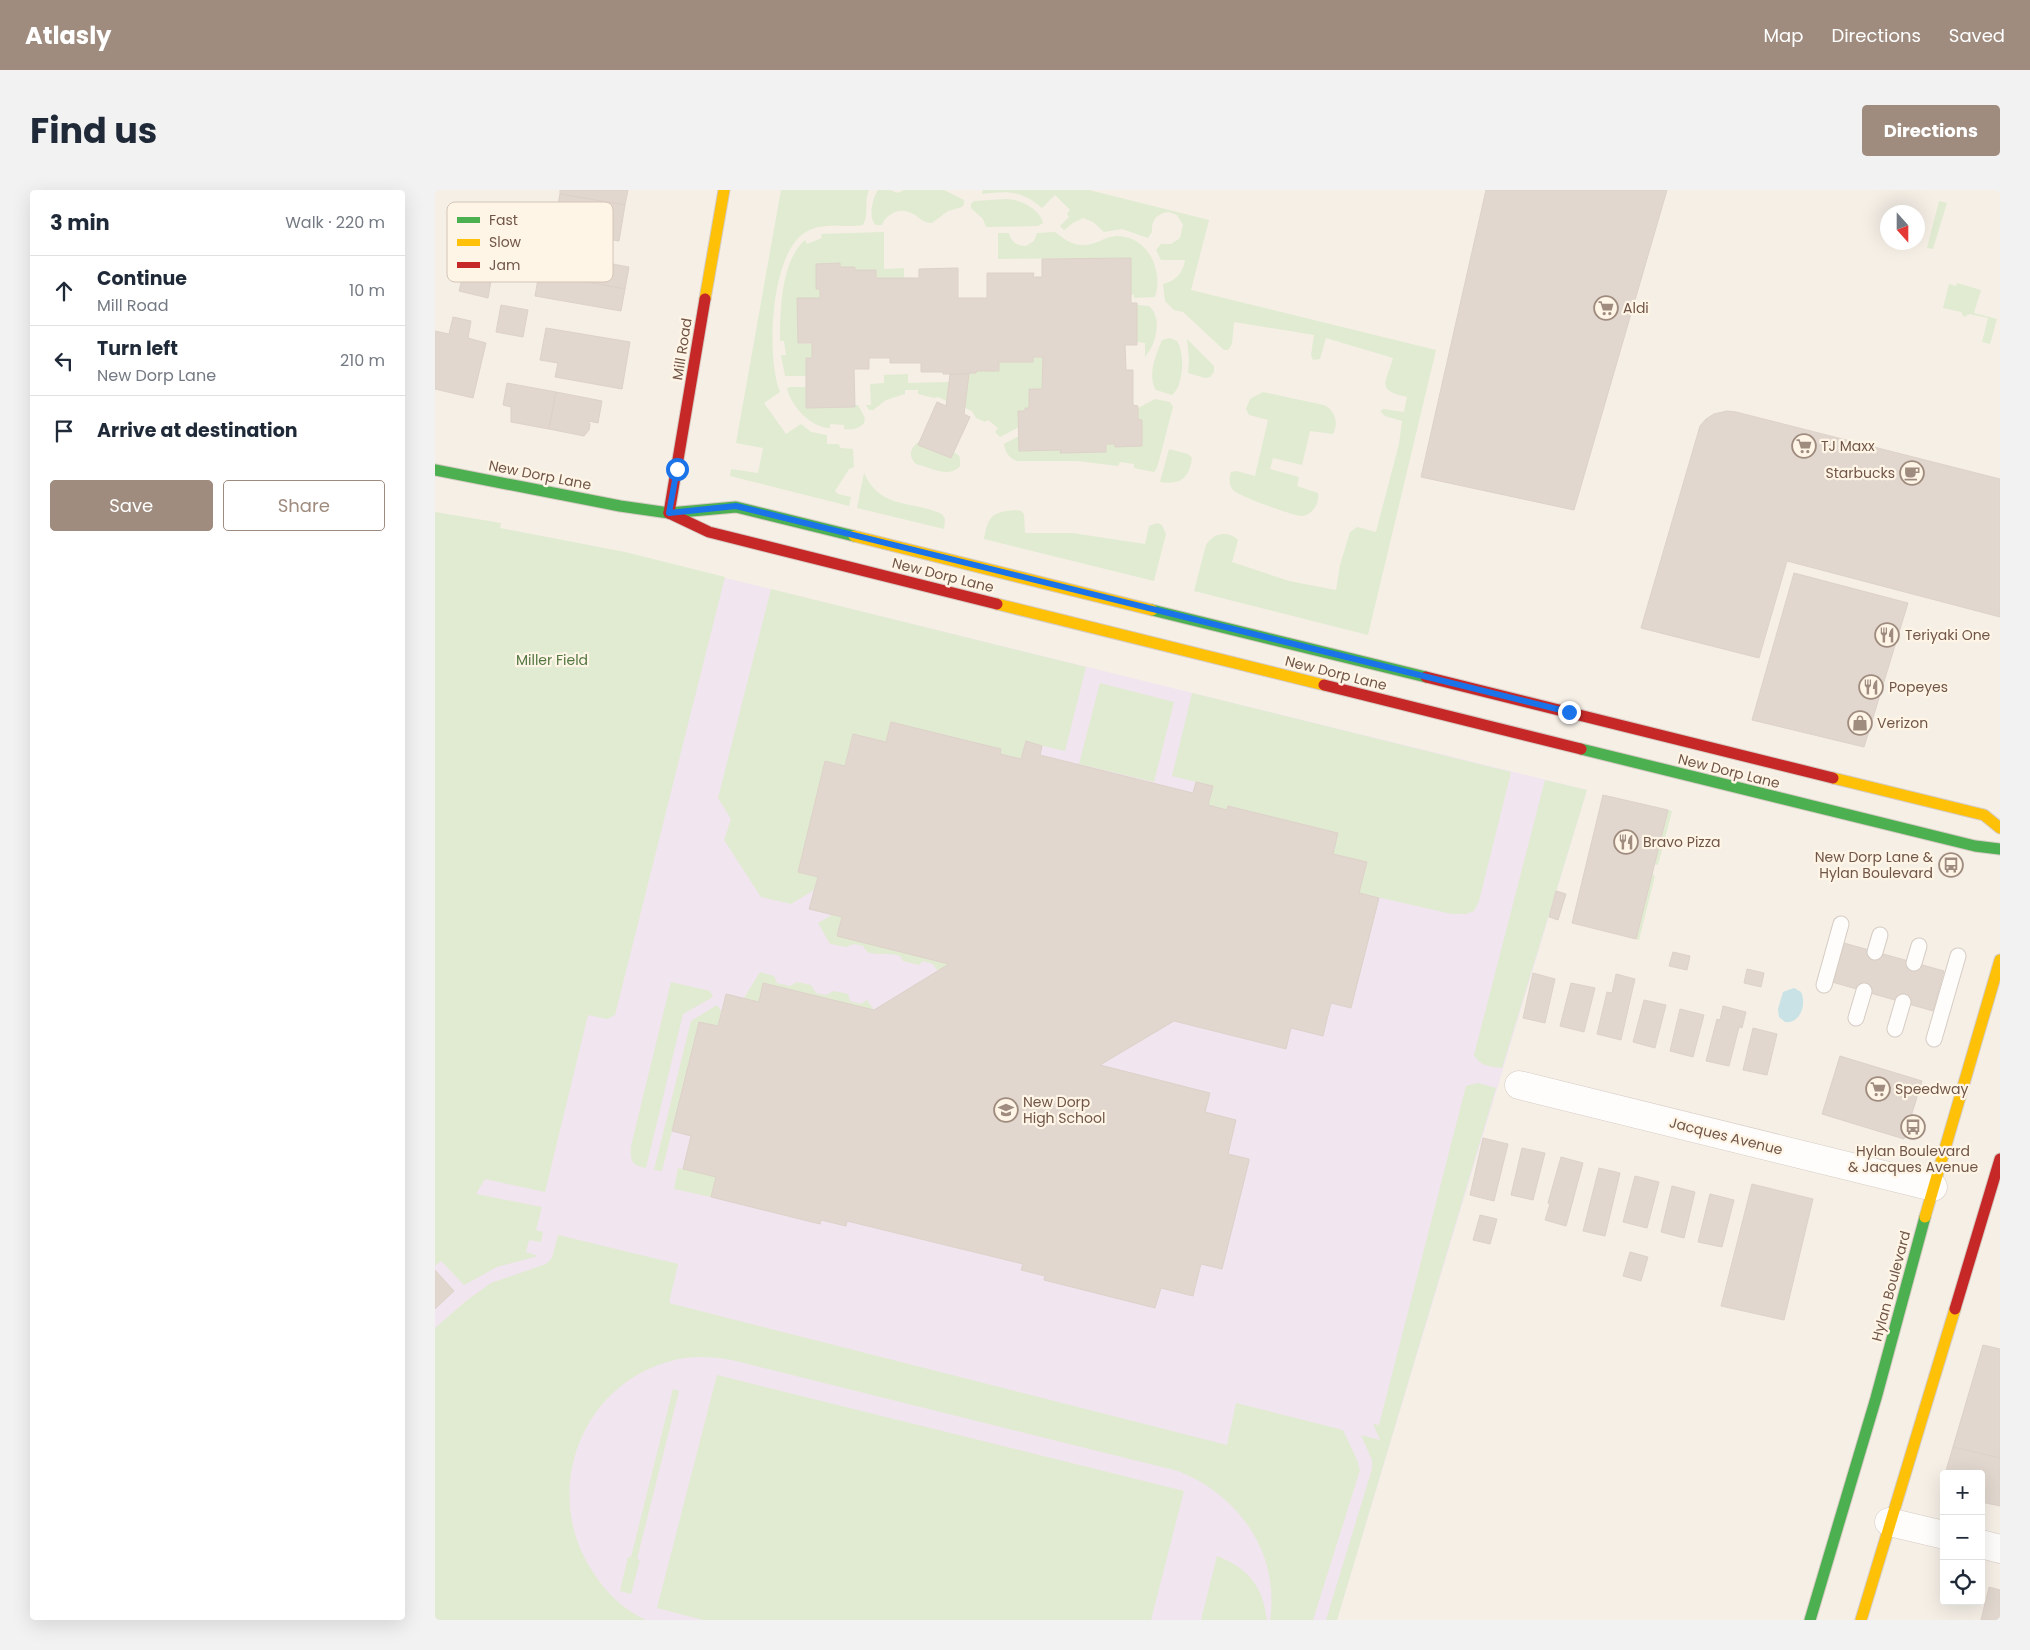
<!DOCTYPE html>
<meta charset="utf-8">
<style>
:root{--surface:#fff;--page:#f2f2f3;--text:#1f2937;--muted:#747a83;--line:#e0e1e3;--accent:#9f8c7f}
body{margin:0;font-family:Poppins,sans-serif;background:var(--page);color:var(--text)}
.controls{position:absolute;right:15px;bottom:15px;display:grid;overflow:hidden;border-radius:5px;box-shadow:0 5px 20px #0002}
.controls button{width:45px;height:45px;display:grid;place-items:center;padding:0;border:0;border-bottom:1px solid var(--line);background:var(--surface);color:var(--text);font:25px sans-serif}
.compass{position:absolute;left:1445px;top:15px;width:45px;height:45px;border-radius:50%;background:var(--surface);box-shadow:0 5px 20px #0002;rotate:159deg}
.stop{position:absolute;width:15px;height:15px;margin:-11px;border:4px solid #1a73e8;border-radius:50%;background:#fff}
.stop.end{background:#1a73e8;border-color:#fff;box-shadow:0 1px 5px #0008}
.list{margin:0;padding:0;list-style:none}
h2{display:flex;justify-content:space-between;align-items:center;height:65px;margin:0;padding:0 20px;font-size:21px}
h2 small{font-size:16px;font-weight:400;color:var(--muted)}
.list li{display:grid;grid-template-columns:32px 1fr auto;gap:15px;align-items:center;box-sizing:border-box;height:70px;padding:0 20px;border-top:1px solid var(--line)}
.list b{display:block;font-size:19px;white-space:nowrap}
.list p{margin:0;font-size:16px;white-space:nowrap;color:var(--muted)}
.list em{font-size:16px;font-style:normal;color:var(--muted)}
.actions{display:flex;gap:10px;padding:15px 20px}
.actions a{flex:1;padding:11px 0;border:1px solid var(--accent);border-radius:5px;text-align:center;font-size:18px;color:var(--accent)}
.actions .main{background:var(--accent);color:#fff}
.icon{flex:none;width:28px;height:28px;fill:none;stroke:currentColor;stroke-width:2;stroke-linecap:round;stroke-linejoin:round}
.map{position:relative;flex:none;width:1565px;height:1430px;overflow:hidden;border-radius:5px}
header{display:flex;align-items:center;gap:30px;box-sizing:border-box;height:70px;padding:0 25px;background:var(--accent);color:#fff}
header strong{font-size:24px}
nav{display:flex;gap:28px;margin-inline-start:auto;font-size:18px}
.intro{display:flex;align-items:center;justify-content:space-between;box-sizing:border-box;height:120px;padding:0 30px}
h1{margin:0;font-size:35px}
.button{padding:12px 22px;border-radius:5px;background:var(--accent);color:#fff;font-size:18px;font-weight:700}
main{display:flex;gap:30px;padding:0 30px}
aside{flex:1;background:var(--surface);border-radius:5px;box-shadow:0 5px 20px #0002}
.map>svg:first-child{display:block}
.education{fill:#f1e5ef}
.green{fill:#e1ebd1}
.water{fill:#c8e2e5}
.building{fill:#e1d7ce;stroke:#ddd2c9}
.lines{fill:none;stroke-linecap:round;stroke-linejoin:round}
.lane-casing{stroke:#d6ccc4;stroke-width:17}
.street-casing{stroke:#d6ccc4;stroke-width:29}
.fast-casing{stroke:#d5cbc3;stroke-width:13}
.slow-casing{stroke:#d5cbc3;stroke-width:13}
.jam-casing{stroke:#d5cbc3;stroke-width:13}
.lane{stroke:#fefdfb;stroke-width:15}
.street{stroke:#fefdfb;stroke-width:28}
.fast{stroke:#4caf50;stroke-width:11}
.slow{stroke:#ffc107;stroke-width:11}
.jam{stroke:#c62828;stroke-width:11}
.route{stroke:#1a73e8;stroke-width:6}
.labels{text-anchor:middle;stroke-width:4.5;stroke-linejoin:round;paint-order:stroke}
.poi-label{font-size:14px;fill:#715648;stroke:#fff5e6;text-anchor:start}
.street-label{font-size:14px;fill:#715648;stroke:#fff5e6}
.park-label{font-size:14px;fill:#517741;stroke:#fff5e6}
.key{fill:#fff5e6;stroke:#d4c5b7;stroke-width:1}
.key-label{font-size:14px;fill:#715648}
</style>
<header>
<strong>Atlasly</strong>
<nav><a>Map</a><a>Directions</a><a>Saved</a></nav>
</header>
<div class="intro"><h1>Find us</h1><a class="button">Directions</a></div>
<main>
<aside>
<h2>3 min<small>Walk · 220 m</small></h2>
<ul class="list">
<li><svg class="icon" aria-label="ahead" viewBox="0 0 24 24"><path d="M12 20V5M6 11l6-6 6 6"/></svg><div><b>Continue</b><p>Mill Road</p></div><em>10 m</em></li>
<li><svg class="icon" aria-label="left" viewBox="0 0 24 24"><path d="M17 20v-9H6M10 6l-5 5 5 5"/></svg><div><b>Turn left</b><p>New Dorp Lane</p></div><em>210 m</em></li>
<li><svg class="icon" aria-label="arrive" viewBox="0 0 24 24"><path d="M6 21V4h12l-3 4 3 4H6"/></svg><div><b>Arrive at destination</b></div></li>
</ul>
<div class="actions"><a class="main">Save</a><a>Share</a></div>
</aside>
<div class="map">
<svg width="1565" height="1430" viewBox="0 0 1565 1430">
<rect width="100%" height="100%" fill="#f5efe6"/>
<path class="education" d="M258 380 1152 600 902 1430H0V1058Z"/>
<g class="green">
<path d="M346 0H434C429 11 434 26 428 35 409 38 387 32 371 42 335 62 331 168 345 202L329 213 351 244 366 234 376 242 392 245V254H404L405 258 418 259 419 277 414 279 400 301 403 304 416 307 414 316 295 286 296 279 323 283 328 258 301 253Z"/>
<path d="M443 0H455L463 3 469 0H509L529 10V14L527 17 513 21 497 33C487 33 484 26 476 23 465 17 451 24 447 35H441C433 28 437 9 443 0Z"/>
<path d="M548 0H654L774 30 756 100 1001 160 933 445 759 401 771 355C778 343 793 340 803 350L797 372 854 391 901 400 905 375 915 342 922 337 941 342 964 254 967 231 950 226 946 222V220L949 219 969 222 972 207C940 200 951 193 958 168L891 148 885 169 878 170 876 165 879 145 799 132 797 154 793 160H789L748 122 739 120 730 111 728 94C741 91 748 83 750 70H726L721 60 726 54H736L745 48 748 35 742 25 734 22C722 23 716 30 717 42L713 48 687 39 669 42 658 32 648 28 638 33 629 40 625 36 634 27 632 24 635 20 620 5 607 18C586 0 573 1 547 4Z"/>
<path d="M571 9C584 9 605 18 608 33L603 36 551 37 548 29 536 18V14L539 11Z"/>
<path d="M1504 11 1512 13 1498 59 1492 58Z"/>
<path d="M449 42V79L469 78V88H441V80H420V77H405V73L381 74V98L385 99V108H362L363 153 377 154V168H371V186H350L346 165H351L349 151H345C345 121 346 71 370 50L372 54 387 48 386 44Z"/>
<path d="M620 42C628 48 636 55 647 55 659 56 669 47 681 46 712 45 729 80 720 107L699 108V105H696V68L563 69V43H574C576 52 582 56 591 56L599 51 602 43Z"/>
<path d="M1522 93 1546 100 1539 123 1562 129 1555 154 1547 152 1553 128 1534 124 1529 127 1526 122 1508 118 1514 94 1521 96Z"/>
<path d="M702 115 714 116C728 128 721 155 710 167V153L702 152Z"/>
<path d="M735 148 742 151C750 163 749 196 737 205L721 200C712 185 721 165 727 150Z"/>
<path d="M752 149 779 176V182L775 187 770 188 753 183 754 170Z"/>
<path d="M598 167H608L607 199H594V218H591L590 221H583L584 237 565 247 560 242 563 238 553 230 550 232 541 228 537 221 530 218 534 184 541 183 542 181H564V172H598Z"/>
<path d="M473 184V193L514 192 512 211 503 207 499 208 483 204V200H470V204L451 210 438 220H434L431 215H436L435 194 449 193V185Z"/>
<path d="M355 197H371V218L419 217 420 215H423L430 228 429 233C424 239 417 240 409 239V235L395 234V238C376 238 356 216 352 198Z"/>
<path d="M828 202 889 215C900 220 904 233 898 244L875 241 867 275 838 268 835 279 864 287 862 296 883 303C885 312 878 325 867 326 859 326 803 306 798 300 794 295 794 288 796 282L801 281 820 286 833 230 814 225 811 219 815 209Z"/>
<path d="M720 209 735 212 738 217 722 278 719 282 699 278V274L685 272 683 276 642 271H582C574 268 570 262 569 254L584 246V261L626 260V263L671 262V254H680L681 257 707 256V231L703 229V218Z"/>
<path d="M483 252C490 251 516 260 522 264 526 267 525 271 525 276 515 289 494 277 481 274 473 267 475 258 483 252Z"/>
<path d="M734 259 753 264 757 268C754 288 746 295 725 292Z"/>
<path d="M429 283C446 320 476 310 507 324L510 329 509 339 422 318Z"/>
<path d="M580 320 586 321 589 324 590 343H637L710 354 714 336 722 333 727 335 731 344 719 391 549 349C553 327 556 322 580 320Z"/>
<path d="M0 322 66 333 65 338 190 362 290 387 180 825 172 829 153 825 110 1002 50 989 41 1004 107 1017 101 1040 108 1042 106 1052 94 1050 91 1062 103 1066 62 1077 29 1095 6 1071 0 1076Z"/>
<path d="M336 399 651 477 630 561 591 552 586 569 565 564 566 559 456 532 451 552 418 544 410 576 390 571 363 682 383 687 379 700 356 714 326 707 289 650 296 629 283 608Z"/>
<path d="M665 493 739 512 719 592 644 574Z"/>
<path d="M757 503 1076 582 1044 711 1039 721 1031 724H1017L924 703 932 672 898 664 903 643 793 616 792 620 773 615 777 596 737 586Z"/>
<path d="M1110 590 1152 600 1067 878C1055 877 1045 876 1039 865Z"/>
<path d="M1233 620 1237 621 1223 675 1219 674Z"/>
<path d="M1217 684 1220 686 1204 750 1201 749Z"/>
<path d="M397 725 407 727 402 745 514 774 504 780 501 779 498 774 488 771 484 775 468 771 465 766C453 762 446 766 432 762L428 756 419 754 411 757 395 754 383 733Z"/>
<path d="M325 782 339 786 342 793 355 796 362 792 376 795 381 803 391 805 399 801 413 804 415 811 426 814 432 810 439 820 329 793 324 812 309 808Z"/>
<path d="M236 792 275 801 278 807 248 824 211 978C196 976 195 970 196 956Z"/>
<path d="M282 815 286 821 283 836 264 832 227 981 219 980 256 831Z"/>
<path d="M1043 893 1061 898 902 1430H891L937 1279V1270L926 1245 945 1250 938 1234 944 1235 1031 896Z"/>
<path d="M243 978 281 987 276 1007 239 999Z"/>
<path d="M123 1045 243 1074 234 1113 792 1255 801 1213 908 1240 922 1270 925 1280 878 1430H835C845 1363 804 1305 743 1281L297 1170C276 1167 257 1165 236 1171 144 1195 106 1305 158 1382 171 1403 189 1420 211 1430H0V1138L31 1111 56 1093 111 1074 117 1068Z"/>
<path d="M282 1185 749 1301 716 1430H268L222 1418Z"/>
<path d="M238 1199 244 1201 202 1369 205 1370 196 1404 185 1401 193 1367H196Z"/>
<path d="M782 1366C814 1379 827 1395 832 1430H766Z"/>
</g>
<path class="water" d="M1359 798 1366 802C1372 814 1365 834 1350 832L1344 827 1343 819 1348 802Z"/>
<g class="building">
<path d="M125 0H193L190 15 125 4Z"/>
<path d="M1051 0H1232L1139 320 986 287Z"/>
<path d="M125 4 190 15 184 51 118 39Z"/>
<path d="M123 64 194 77 190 99 119 86Z"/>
<path d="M696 68V113H702V155H690L691 180H698V215L703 216V229L707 230V256L680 257V254H671V262L625 263 626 260 584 261 583 221H590V218H594V199H607L608 167H598V172H564V181H542L541 183 515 184H508V182H486V173H455V168H434V179H419L420 217 371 218V168H377V153H363L362 108H385V99H381V74L405 73V77H420V80H441V88H484V79L523 78V108H552V83H599L598 87H607V69Z"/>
<path d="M104 83 190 99 186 121 100 106Z"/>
<path d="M28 85 56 91 53 108 24 101Z"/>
<path d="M66 115 93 120 88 147 61 142Z"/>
<path d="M18 127 36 131 33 148 51 153 38 208 0 199V141L14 144Z"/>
<path d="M111 138 195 152 187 199 120 187 123 173 105 170Z"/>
<path d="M515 184H534L529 224 535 227 516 268 483 255 502 212 511 216Z"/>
<path d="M72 193 121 202 114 239 76 232V217L68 215Z"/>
<path d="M121 202 167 211 163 233 153 231 155 234 154 240 149 246 114 239Z"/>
<path d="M1292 221 1301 222 1565 289V427L1352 371 1324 468 1206 438 1265 236 1271 229 1279 224Z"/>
<path d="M1359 383 1473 413 1429 557 1317 530Z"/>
<path d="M456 532 566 559 565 564 586 569 591 551 607 556 605 565 758 603 761 592 778 596 773 615 792 620 793 616 903 643 898 664 932 672 924 703 944 708 916 818 896 813 888 846 856 838 851 859 739 831 665 875 775 903 770 922 801 930 793 964 814 969V971L787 1079 766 1074 758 1106 726 1098 720 1118 609 1090 610 1086 586 1080 588 1074 412 1031 411 1036 386 1030 385 1034 276 1007 281 987 248 979 256 946 237 941 264 832 283 836 291 804 324 812 328 793 439 820 514 774 402 746 407 727 374 719 383 687 363 682 390 571 410 576 418 544 451 552Z"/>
<path d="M1168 605 1233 620 1201 749 1137 733Z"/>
<path d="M1121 701 1131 704 1123 730 1114 727Z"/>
<path d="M1409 753 1509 781 1498 821 1397 792Z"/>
<path d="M1238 762 1255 766 1252 780 1234 776Z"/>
<path d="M1312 779 1329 783 1326 797 1309 793Z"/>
<path d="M1098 783 1120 789 1110 833 1088 828Z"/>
<path d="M1181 784 1200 789 1186 850 1162 844 1172 802 1177 803Z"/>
<path d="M1136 793 1160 798 1149 842 1125 836Z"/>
<path d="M1209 810 1231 815 1220 858 1198 852Z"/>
<path d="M1288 816 1311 822 1307 838 1304 837 1294 876 1271 871 1282 829 1285 830Z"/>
<path d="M1245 819 1269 825 1258 867 1235 861Z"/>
<path d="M1318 838 1342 844 1332 885 1308 880Z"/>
<path d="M1405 866 1487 891 1469 949 1387 924Z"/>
<path d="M1048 948 1073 954 1059 1011 1035 1005Z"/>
<path d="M1087 958 1110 963 1098 1010 1076 1005Z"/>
<path d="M1126 967 1148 973 1131 1036 1110 1030 1115 1014 1113 1013Z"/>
<path d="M1164 978 1185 983 1170 1046 1148 1041Z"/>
<path d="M1200 986 1224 992 1212 1038 1188 1032Z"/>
<path d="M1317 994 1378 1009 1349 1130 1286 1116Z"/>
<path d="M1237 996 1260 1002 1249 1048 1226 1042Z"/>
<path d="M1275 1004 1299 1010 1287 1057 1263 1052Z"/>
<path d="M1045 1025 1062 1029 1055 1054 1038 1050Z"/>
<path d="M1195 1062 1213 1067 1206 1091 1188 1086Z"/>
<path d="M0 1080 19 1101 0 1119Z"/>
<path d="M1548 1155 1565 1159V1268L1518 1257Z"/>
<path d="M1518 1257 1565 1268V1316L1546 1312V1284H1510Z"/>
<path d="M1554 1397 1565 1400V1430H1546Z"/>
</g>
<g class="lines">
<g class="lane-casing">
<g id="lane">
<path d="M1440 762 1445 745"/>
<path d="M1479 773 1484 756"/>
<path d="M1389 795 1406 734"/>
<path d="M1421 828 1429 801"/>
<path d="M1460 839 1468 812"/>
<path d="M1499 849 1523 766"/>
</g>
</g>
<g class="street-casing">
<g id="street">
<path d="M1084 895 1498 997"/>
<path d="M1454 1332 1509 1345"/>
<path d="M1546 1354 1565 1359"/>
</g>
</g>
<g class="fast-casing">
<g id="fast">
<path d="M0 280 185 316 234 323 301 317 419 346"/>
<path d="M717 420 991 487"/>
<path d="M1146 559 1540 656 1565 659"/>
<path d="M1375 1430 1441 1208 1490 1027"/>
</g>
</g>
<g class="slow-casing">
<g id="slow">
<path d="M270 109 289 0"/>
<path d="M419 346 717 420"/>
<path d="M562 414 889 495"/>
<path d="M1398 588 1549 625 1565 638"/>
<path d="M1490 1027 1565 770"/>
<path d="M1426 1430 1520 1119"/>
</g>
</g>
<g class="jam-casing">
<g id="jam">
<path d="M234 323 274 342 562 414"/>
<path d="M234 323 270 109"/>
<path d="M991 487 1398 588"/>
<path d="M889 495 1146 559"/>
<path d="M1520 1119 1565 969"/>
</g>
</g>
<use href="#lane" class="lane"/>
<use href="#street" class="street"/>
<use href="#fast" class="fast"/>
<use href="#slow" class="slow"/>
<use href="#jam" class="jam"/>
</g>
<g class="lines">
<path class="route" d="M242 279 234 323 301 316 1134 522"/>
</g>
<defs>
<g id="supermarket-ring" transform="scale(1.25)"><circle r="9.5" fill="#fff5e6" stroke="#9f8c7f" stroke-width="1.5"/><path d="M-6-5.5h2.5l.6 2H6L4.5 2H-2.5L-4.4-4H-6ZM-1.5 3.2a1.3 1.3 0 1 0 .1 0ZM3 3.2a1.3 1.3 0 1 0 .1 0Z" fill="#9f8c7f"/></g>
<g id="cafe-ring" transform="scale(1.25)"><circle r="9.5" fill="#fff5e6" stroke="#9f8c7f" stroke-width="1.5"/><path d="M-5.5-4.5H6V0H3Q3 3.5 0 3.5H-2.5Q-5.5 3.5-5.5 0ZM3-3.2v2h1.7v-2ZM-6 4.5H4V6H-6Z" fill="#9f8c7f"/></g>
<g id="restaurant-ring" transform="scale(1.25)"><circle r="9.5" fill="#fff5e6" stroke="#9f8c7f" stroke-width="1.5"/><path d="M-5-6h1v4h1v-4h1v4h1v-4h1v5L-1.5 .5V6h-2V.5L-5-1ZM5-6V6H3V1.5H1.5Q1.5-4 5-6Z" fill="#9f8c7f"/></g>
<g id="shop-ring" transform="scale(1.25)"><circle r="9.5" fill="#fff5e6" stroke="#9f8c7f" stroke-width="1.5"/><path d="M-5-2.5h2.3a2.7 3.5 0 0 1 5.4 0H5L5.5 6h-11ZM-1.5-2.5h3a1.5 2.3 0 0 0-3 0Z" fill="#9f8c7f"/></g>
<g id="bus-ring" transform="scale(1.25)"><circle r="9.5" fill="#fff5e6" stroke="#9f8c7f" stroke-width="1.5"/><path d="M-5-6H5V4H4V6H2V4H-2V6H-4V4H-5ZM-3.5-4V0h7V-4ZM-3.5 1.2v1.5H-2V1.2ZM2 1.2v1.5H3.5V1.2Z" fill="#9f8c7f"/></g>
<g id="school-ring" transform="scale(1.25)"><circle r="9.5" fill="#fff5e6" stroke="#9f8c7f" stroke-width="1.5"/><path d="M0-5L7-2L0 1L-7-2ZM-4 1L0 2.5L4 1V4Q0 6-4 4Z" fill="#9f8c7f"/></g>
</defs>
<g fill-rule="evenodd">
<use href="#supermarket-ring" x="1171" y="118"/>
<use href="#supermarket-ring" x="1369" y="256"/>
<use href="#cafe-ring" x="1477" y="283"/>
<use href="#restaurant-ring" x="1452" y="445"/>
<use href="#restaurant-ring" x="1436" y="497"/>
<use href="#shop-ring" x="1425" y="533"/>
<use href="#restaurant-ring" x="1191" y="652"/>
<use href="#bus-ring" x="1516" y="675"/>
<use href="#supermarket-ring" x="1443" y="899"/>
<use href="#school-ring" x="571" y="920"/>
<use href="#bus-ring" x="1478" y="937"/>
</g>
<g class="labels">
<g class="poi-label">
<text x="1188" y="123">Aldi</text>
<text x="1386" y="261">TJ Maxx</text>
<text x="1460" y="288" text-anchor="end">Starbucks</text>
<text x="1470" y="450">Teriyaki One</text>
<text x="1454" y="502">Popeyes</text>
<text x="1442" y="538">Verizon</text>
<text x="1208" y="657">Bravo Pizza</text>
<text x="1498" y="672" text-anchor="end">New Dorp Lane &amp;<tspan x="1498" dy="16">Hylan Boulevard</tspan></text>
<text x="1460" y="904">Speedway</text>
<text x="588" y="917">New Dorp<tspan x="588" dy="16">High School</tspan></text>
<text x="1478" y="966" text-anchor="middle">Hylan Boulevard<tspan x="1478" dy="16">&amp; Jacques Avenue</tspan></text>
</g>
<g class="street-label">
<text transform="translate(247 159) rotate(-81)" y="5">Mill Road</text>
<text transform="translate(105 285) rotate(11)" y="5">New Dorp Lane</text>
<text transform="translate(508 385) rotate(14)" y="5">New Dorp Lane</text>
<text transform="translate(901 483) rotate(14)" y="5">New Dorp Lane</text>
<text transform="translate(1294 581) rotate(14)" y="5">New Dorp Lane</text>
<text transform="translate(1291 946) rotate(14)" y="5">Jacques Avenue</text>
<text transform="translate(1456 1096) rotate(-75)" y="5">Hylan Boulevard</text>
</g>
<g class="park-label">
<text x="117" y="475">Miller Field</text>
</g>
</g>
<rect x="12" y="12" width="166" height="80" rx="8" class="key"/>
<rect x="22" y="27" width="23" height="6" fill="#4caf50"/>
<rect x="22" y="49" width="23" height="7" fill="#ffc107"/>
<rect x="22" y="72" width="23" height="6" fill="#c62828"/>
<g class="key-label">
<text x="54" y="35">Fast</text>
<text x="54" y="57">Slow</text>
<text x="54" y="80">Jam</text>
</g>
</svg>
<div class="controls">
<button>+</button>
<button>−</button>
<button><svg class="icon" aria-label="locate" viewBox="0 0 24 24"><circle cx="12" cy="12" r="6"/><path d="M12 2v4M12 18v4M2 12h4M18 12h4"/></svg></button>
</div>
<svg class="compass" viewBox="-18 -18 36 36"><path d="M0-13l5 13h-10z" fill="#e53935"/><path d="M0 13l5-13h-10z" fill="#747a83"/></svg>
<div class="stop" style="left:242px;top:279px"></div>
<div class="stop end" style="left:1134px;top:522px"></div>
</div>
</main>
